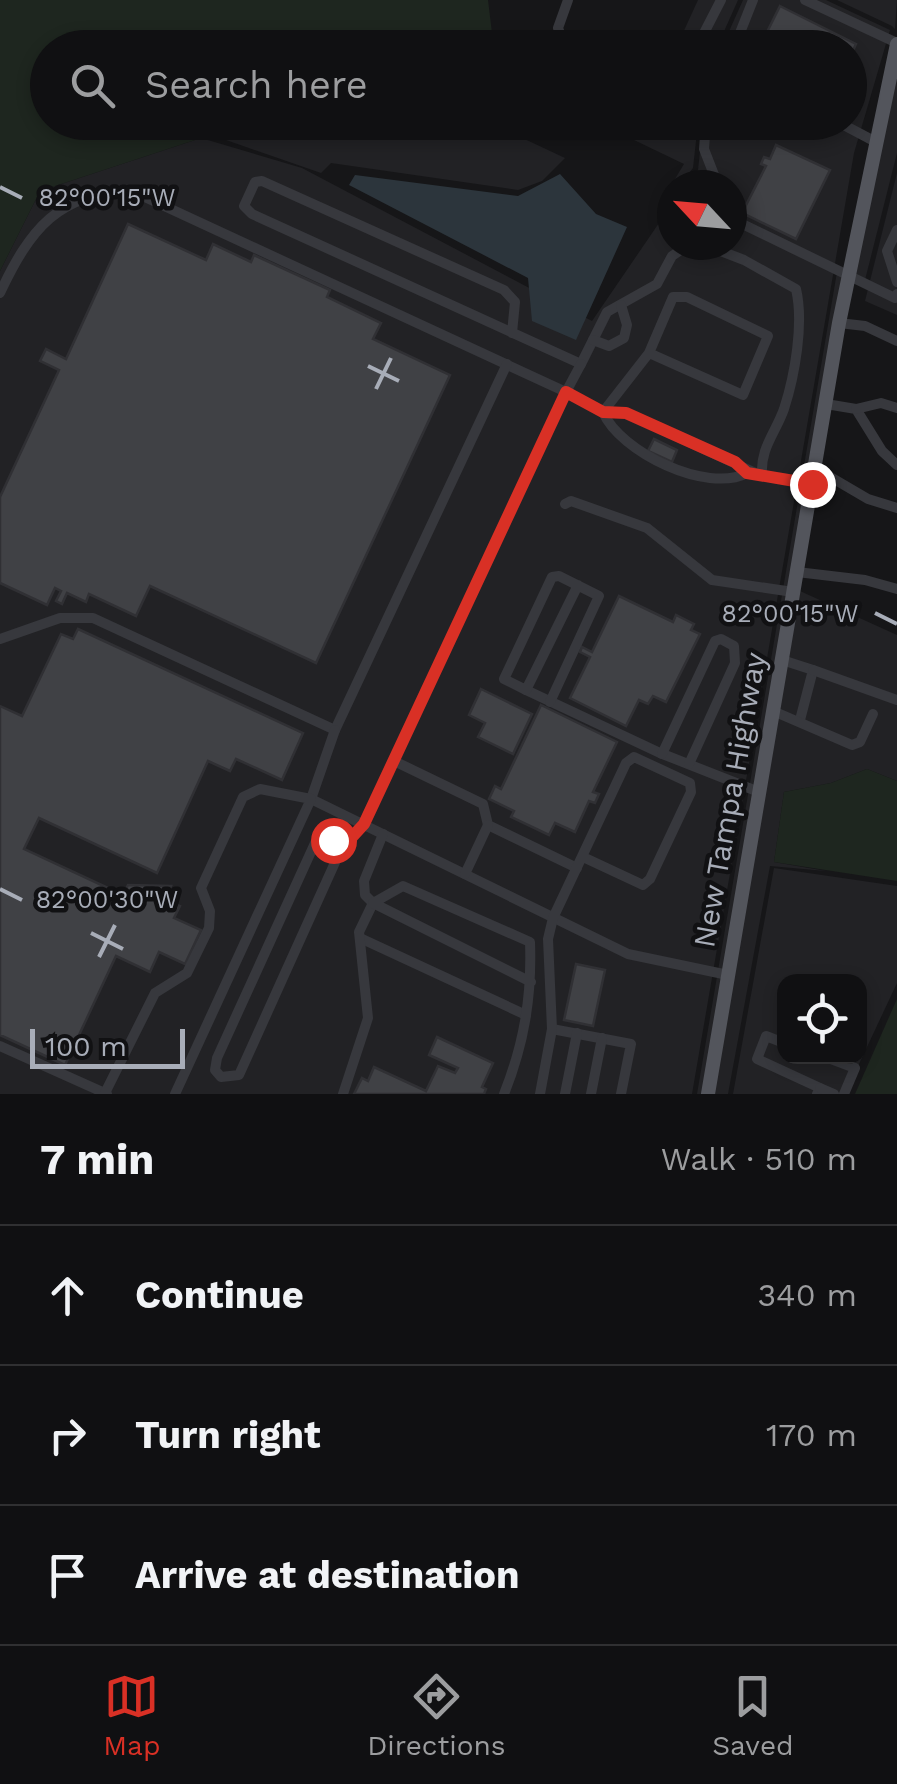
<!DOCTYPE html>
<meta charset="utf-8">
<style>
:root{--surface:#101012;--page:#19191b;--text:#f1f3f6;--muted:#9c9d9f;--line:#303032;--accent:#d93025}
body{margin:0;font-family:"Work Sans",sans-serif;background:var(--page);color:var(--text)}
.controls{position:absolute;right:30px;bottom:30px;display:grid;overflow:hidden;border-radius:20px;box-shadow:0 5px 15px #0003}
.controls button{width:90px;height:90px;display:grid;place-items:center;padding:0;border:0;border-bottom:2px solid var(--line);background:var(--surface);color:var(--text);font:50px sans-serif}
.compass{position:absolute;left:657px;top:170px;width:90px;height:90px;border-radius:50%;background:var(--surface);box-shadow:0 5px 15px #0003;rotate:296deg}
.scale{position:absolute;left:30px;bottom:25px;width:155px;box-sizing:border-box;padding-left:10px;border:5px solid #a8adb8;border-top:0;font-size:28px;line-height:35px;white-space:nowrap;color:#a8adb8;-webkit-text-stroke:8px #111113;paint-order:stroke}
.stop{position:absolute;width:30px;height:30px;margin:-22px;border:8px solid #d93025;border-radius:50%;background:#fff}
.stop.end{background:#d93025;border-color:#fff;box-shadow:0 2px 10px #0008}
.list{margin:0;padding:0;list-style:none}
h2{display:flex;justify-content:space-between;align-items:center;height:130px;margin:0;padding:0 40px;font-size:42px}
h2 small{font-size:32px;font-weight:400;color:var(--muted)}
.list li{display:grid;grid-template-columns:65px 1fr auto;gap:30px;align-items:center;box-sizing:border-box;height:140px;padding:0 40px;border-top:2px solid var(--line)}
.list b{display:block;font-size:38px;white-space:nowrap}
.list em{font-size:32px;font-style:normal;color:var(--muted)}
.icon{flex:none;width:55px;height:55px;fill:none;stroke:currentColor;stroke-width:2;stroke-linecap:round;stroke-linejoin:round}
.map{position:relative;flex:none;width:897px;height:1094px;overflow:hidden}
.search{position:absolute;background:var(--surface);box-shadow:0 5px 15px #0003;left:30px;right:30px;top:30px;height:110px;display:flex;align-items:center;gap:25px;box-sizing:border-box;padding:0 35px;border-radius:55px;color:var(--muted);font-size:38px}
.sheet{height:550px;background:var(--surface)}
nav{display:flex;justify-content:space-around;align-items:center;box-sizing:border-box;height:140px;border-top:2px solid var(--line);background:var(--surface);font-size:28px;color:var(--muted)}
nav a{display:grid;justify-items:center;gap:5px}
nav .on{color:var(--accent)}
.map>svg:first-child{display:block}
.built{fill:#222225;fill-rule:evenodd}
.green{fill:#1e261f}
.water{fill:#2c353c}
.building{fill:#404145;stroke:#303034;stroke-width:2.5}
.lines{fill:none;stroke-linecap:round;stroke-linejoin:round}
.minor{stroke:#37383d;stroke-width:10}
.major{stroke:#53555c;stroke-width:14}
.route{stroke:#d93025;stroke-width:12}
.ticks{fill:none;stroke:#a8adb8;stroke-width:4}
.labels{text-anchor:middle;stroke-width:9;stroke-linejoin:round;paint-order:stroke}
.street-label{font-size:30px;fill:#a8adb8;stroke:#111113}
.ticks-label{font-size:25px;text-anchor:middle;fill:#a8adb8;stroke:#111113;stroke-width:9;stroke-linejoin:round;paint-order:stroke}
</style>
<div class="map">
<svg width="897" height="1094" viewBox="0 0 897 1094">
<rect width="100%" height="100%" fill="#161618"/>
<g class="built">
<path d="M698 0H738L717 47 676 48Z"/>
<path d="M743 0H826L890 30 854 153 692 1094H0V271L40 191 201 138 302 168 592 321 672 204V245H732V185H686L698 170 703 123 850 122V48L722 47Z"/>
<path d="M837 0H897L895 29 892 26Z"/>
<path d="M897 66V153L864 284 853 279Z"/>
<path d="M469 123 501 128 565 158 542 181 518 190 331 163 321 173 226 140 356 128 398 135Z"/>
<path d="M642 123H698L693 168 679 185H672L664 206 660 204 684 164 634 140Z"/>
<path d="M897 173V315L865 301Z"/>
<path d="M837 272 842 274 702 1094H697Z"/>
<path d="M800 591 897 635V781L867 769 831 783 784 792 774 862 826 871 770 866 728 1094H714Z"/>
<path d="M774 868 897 886V983L845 1094H733ZM784 982H860V1056H784Z"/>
</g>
<g class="green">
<path d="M0 0H488L492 33 481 47 48 48V122L370 123 201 138 40 191 0 271Z"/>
<path d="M867 769 897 781V881L774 862 784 792 831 783Z"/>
<path d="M897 999V1094H855Z"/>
</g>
<path class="water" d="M560 174 596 214 627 227 576 340 532 321 528 278 349 185 355 175 518 196Z"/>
<g class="building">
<path d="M780 6 856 44 850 57V48H759Z"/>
<path d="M776 145 830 170 796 239 742 213 766 166 761 164 764 157 770 159Z"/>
<path d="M128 224 206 260 213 244 251 262 254 255 330 290 327 297 381 323 373 339 450 375 316 663 150 586 136 616 89 594 86 602 67 593 62 604 56 601 61 591 55 588 47 605 0 583V497L59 370 40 361 46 349 66 359Z"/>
<path d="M654 439 677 450 672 462 648 451Z"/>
<path d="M619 596 673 622 676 615 694 624 691 630 700 634 666 702 653 696 648 704 639 700 626 726 570 698 590 657 580 652 582 647 592 652Z"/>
<path d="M78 629 303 733 282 780 236 759 230 771 208 761 157 873 39 818 24 849 123 895 128 885 171 886 165 899 180 906 174 918 201 930 185 964 159 952 150 972 116 956 65 1065 0 1035V706L22 716 61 634 73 639Z"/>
<path d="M481 689 532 714 513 754 478 737 485 723 469 715Z"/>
<path d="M541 705 617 742 593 792 599 794 595 803 589 801 575 832 555 823 549 835 511 817 514 811 489 799 495 786 501 789Z"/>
<path d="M576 964 605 970 593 1026 564 1020Z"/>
<path d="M437 1037 493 1063 482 1087 486 1089 484 1094H354L362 1078 368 1081 374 1067 426 1091 438 1066 455 1073 458 1068 429 1055Z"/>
</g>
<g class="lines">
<g class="minor">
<path d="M805 0 897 43"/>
<path d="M563 41 558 28 568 0"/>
<path d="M707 48 703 35 721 0"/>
<path d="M734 48 753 0"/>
<path d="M706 122 704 149 718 185"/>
<path d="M838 122 874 141"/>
<path d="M732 219 895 298 897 294"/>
<path d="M897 230 887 251 897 282"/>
<path d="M705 245 744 260 796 289C804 323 795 375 784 409 775 434 760 448 762 476L812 484"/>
<path d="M0 293C29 231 59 190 134 192L566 392 364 824 342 847 239 1075 221 1077 215 1070 217 1058 315 843 324 837 342 847"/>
<path d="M839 323 865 326 897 341"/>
<path d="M512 333 515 302 504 290 262 181 255 182 244 206 252 214 581 364 607 312 657 284 672 256 688 245"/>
<path d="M593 340 609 346 624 338 627 325 621 305"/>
<path d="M581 364 566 392 603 412 649 353 673 297H687L768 336 743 395 649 353"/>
<path d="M826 404 856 409 882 451 897 465"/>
<path d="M856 409 881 403 897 408"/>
<path d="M815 468 868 499 897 508"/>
<path d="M747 473C707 494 620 452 603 412L626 413 762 476"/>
<path d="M565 504 571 501 647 528 712 580 793 592"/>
<path d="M797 572 865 580 897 589"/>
<path d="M0 639 60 618H93L335 730 507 364"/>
<path d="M782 660 813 670 800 720"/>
<path d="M813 670 897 700"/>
<path d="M526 690 660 753 759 792"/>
<path d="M550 702 599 596 559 576 552 577 504 679 526 690 578 585"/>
<path d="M773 711 852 745 860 742 873 714"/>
<path d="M335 730 311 799 628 954 728 975"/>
<path d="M662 754 715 641 721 639 734 646 735 663 689 764"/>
<path d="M394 761 483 804 488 825 577 868"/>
<path d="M465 874 488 825"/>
<path d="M360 938 526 1015"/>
<path d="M552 1029 631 1044 621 1094"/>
<path d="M784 1043 766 1036 757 1059 820 1088 817 1094"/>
<path d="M0 1046 107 1094"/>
<path d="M823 1056 855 1068 844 1094"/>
<path d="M820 1088 834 1094"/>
<path d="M105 1093 155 993 187 973 209 928 210 911 201 888 243 797 260 789 311 799 175 1094"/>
<path d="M343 1094 368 1018 359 932 373 903 365 895 364 881 383 834"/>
<path d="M504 1094C524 1044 532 997 530 942L403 886 373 903 531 982"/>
<path d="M540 1094 552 1029 548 939 553 918 626 763 634 757 690 783 691 792 650 879 643 885 583 857"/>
<path d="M565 1094 577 1033"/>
<path d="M591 1094 602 1038"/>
</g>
<path class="major" d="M708 1094 839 323 897 44"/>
</g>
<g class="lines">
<path class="route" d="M333 840 342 848 364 824 566 392 603 412 626 413 735 462 747 473 812 484"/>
</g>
<path class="ticks" d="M0 187 22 198M368 366 399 381M376 389 391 358M875 613 897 624M0 889 22 900M91 933 123 949M99 957 115 925"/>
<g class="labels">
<g class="street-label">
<text transform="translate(730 800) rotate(-80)" y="10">New Tampa Highway</text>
</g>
</g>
<g class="ticks-label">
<text x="107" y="206">82°00'15"W</text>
<text x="790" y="622">82°00'15"W</text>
<text x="107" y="908">82°00'30"W</text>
</g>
</svg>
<div class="controls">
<button><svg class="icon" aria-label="locate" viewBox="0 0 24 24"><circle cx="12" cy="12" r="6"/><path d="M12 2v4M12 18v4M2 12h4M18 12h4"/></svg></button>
</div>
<svg class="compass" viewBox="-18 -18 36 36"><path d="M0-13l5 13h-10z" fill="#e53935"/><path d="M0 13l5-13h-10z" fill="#9c9d9f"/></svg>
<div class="scale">100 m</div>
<div class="stop" style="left:333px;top:840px"></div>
<div class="stop end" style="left:812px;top:484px"></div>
<div class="search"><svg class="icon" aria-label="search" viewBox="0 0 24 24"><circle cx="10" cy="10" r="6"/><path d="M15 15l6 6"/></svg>Search here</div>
</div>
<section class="sheet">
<h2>7 min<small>Walk · 510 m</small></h2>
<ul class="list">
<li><svg class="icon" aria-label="ahead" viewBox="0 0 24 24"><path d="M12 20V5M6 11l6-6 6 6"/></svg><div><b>Continue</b></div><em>340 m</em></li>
<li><svg class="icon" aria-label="right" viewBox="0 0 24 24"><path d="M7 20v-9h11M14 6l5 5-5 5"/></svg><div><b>Turn right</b></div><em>170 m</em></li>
<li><svg class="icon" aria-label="arrive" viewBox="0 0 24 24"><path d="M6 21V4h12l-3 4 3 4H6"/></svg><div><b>Arrive at destination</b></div></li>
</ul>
</section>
<nav>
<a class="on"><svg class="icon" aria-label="map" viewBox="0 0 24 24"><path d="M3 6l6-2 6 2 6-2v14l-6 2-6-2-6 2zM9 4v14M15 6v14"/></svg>Map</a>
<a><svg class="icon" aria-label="directions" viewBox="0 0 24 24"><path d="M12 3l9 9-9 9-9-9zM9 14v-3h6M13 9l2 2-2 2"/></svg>Directions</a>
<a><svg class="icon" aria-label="saved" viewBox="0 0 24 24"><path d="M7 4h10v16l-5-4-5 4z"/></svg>Saved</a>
</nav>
